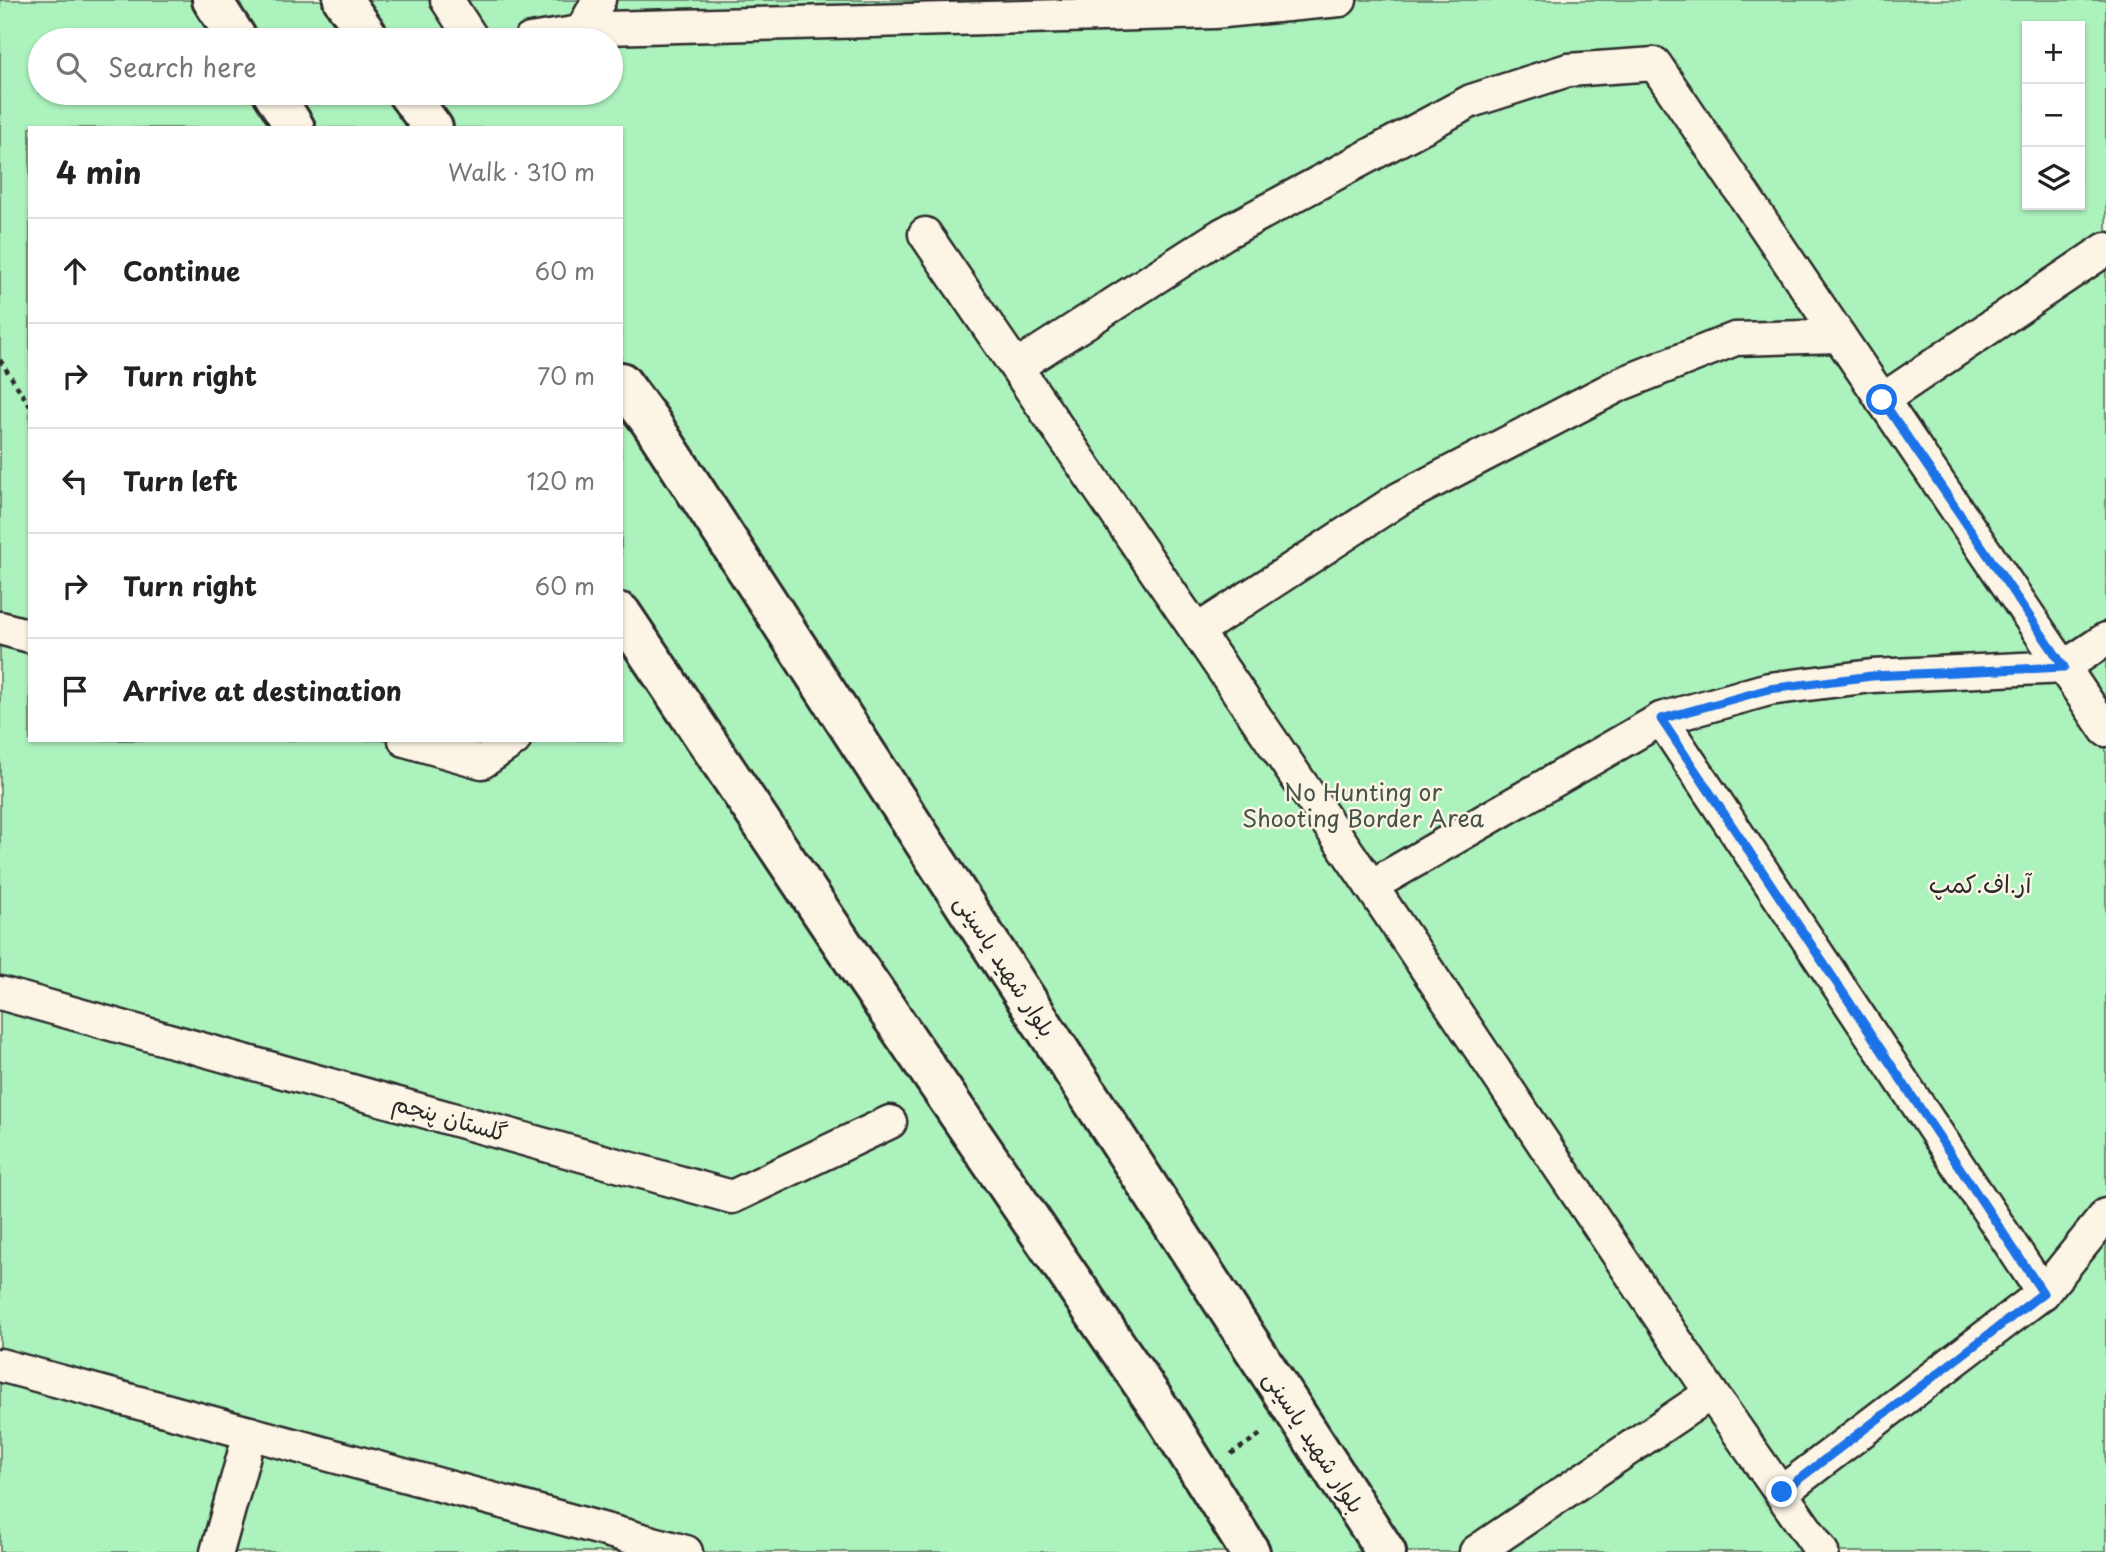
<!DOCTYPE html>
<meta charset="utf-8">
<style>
:root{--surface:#fff;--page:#f2f2f2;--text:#222;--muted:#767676;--line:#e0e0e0}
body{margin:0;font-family:"Playpen Sans","Playpen Sans Arabic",sans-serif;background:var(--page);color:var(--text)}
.controls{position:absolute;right:21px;top:21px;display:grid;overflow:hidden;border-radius:0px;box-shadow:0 2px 5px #0004}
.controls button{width:63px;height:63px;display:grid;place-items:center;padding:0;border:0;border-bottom:2px solid var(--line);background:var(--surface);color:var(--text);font:35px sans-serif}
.stop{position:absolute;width:21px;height:21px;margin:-16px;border:5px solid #1a73e8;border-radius:50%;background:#fff}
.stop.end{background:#1a73e8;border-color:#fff;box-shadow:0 2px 7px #0008}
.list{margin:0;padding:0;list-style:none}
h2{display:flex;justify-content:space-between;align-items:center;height:91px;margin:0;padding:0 28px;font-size:30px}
h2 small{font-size:23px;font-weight:400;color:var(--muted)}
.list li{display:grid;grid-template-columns:46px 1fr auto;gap:21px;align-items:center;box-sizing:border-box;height:105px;padding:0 28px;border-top:2px solid var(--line)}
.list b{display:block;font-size:26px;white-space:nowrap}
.list em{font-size:23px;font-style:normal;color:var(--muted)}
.icon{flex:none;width:38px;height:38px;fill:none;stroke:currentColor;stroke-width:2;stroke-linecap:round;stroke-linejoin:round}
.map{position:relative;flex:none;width:2106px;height:1552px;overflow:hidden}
.search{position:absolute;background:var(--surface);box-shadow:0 2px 5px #0004;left:28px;top:28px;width:595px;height:77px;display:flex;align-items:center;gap:18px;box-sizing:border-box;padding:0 24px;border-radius:38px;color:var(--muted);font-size:26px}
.panel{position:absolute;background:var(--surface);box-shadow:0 2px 5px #0004;left:28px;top:126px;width:595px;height:616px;border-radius:0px}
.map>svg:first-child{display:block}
.green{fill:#acf2bd;stroke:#6c8e74;stroke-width:2;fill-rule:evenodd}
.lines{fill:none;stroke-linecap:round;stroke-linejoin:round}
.street-casing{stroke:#2b2b2b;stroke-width:37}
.primary-casing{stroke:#2b2b2b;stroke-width:44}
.path{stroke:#2b2b2b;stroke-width:4.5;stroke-dasharray:5 5;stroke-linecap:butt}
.street{stroke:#fcf5e5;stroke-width:32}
.primary{stroke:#fcf5e5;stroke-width:38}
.route{stroke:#1a73e8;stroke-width:9}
.labels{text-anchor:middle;stroke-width:5;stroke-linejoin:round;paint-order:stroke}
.park-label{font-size:23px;fill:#455348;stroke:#fcf5e5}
.street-label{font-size:23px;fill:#2b2b2b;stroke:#fcf5e5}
.neighbourhood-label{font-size:24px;fill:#2b2b2b;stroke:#fcf5e5}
</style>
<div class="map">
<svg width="2106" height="1552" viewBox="0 0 2106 1552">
<rect width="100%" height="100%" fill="#fcf5e5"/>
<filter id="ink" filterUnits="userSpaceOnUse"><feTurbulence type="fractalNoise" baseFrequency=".0143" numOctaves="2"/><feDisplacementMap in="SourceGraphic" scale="14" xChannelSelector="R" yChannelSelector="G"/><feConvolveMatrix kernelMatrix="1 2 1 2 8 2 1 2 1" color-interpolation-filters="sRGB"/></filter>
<g filter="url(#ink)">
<path class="green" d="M0 0H2106V1552H0ZM2027 26H2080V205H2027ZM40 40H611V93H40ZM30 128H621V740H30Z"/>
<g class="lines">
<g class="street-casing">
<g id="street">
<path d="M447 0 473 40"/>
<path d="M581 32 599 0"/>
<path d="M530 40 605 28 1214 12 1340 0"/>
<path d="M925 234 1371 886 1711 1393 1822 1552"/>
<path d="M1016 367 1223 234 1471 101 1568 70 1655 64 2106 730"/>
<path d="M1882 400 2106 249"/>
<path d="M0 628 30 636"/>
<path d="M1197 631 1399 499 1621 384 1735 339 1839 336"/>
<path d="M1661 719 2043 1293"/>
<path d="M405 740 482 762 514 740"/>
<path d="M1371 886 1661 719 1769 689 1872 676 2064 667 2106 639"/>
<path d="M0 993 732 1197 890 1122"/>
<path d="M0 1365 686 1552"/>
<path d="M1782 1492 2043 1293 2106 1215"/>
<path d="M217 1552 250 1433"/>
<path d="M1476 1552 1711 1393"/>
</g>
</g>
<g class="primary-casing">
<g id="primary">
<path d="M212 0 238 40"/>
<path d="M343 0 371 40"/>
<path d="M273 93 295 128"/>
<path d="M407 93 433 128"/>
<path d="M621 382 650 421 1386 1552"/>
<path d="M621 613 862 973 1164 1415 1250 1552"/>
</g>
</g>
<g class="path">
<path d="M0 360 30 406"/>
<path d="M1231 1454 1264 1432"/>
</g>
<use href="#street" class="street"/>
<use href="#primary" class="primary"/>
</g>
</g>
<g class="lines" filter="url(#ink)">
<path class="route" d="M1782 1492 2043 1293 1661 719 1769 689 1872 676 2064 667 1882 400"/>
</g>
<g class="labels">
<g class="park-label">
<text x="1363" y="801">No Hunting or<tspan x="1363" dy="26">Shooting Border Area</tspan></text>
</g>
<g class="street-label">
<text transform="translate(1005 966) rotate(57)" y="8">بلوار شهید یاسینی</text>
<text transform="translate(450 1118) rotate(16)" y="8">گلستان پنجم</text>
<text transform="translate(1314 1442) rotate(57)" y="8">بلوار شهید یاسینی</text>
</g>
<g class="neighbourhood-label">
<text x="1980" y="893">آر.اف.کمپ</text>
</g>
</g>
</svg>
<div class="controls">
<button>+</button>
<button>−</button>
<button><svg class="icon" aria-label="layers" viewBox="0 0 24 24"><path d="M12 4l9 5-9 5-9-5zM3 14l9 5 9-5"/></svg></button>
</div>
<div class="stop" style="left:1882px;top:400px"></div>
<div class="stop end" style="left:1782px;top:1492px"></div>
<div class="search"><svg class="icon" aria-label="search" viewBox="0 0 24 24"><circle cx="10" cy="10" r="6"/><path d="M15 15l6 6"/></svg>Search here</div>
<section class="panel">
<h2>4 min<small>Walk · 310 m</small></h2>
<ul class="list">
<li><svg class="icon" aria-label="ahead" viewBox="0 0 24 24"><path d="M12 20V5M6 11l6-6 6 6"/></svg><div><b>Continue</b></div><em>60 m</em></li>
<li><svg class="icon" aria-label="right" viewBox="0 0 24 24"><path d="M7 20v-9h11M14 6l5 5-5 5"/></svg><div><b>Turn right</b></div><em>70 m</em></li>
<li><svg class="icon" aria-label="left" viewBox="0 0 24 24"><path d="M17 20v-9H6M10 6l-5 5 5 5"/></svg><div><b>Turn left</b></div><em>120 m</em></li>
<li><svg class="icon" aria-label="right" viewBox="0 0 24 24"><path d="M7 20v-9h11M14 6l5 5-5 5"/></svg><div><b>Turn right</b></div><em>60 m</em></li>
<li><svg class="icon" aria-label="arrive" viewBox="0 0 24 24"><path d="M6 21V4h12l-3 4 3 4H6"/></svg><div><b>Arrive at destination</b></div></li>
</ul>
</section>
</div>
